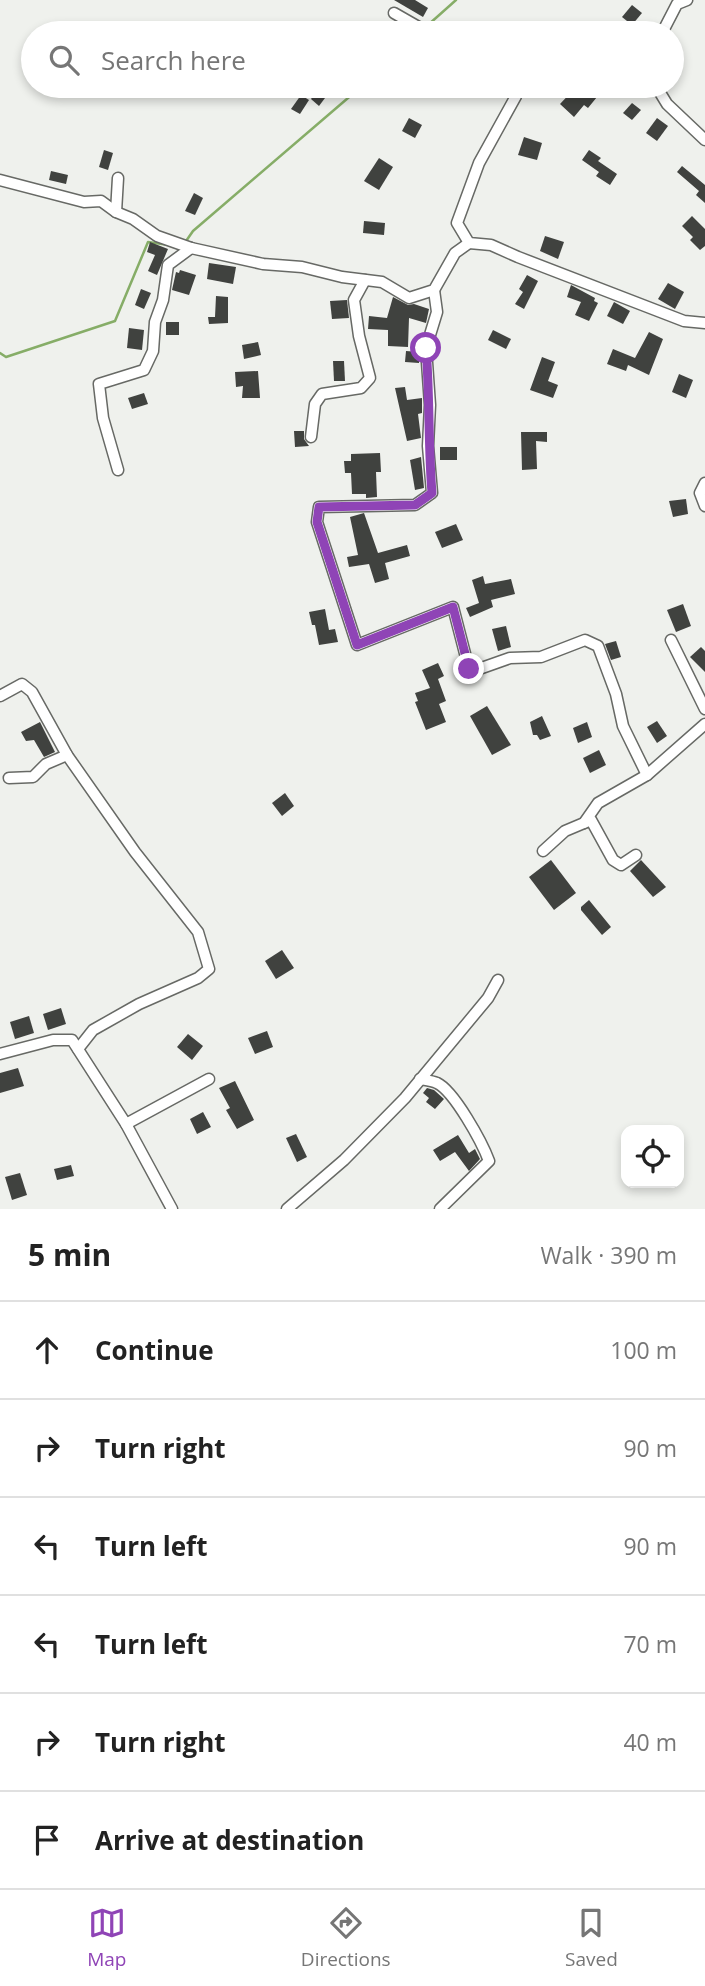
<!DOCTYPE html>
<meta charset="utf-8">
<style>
:root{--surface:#fff;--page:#f6f6f6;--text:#222;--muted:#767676;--line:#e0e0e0;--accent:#8f44b6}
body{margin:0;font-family:"Open Sans",sans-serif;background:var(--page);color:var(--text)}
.controls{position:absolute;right:21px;bottom:21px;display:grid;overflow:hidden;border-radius:14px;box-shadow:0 4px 10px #0003}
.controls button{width:63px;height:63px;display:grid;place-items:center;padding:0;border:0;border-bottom:2px solid var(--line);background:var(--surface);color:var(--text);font:35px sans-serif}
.stop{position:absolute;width:21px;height:21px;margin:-16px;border:5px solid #8f44b6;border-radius:50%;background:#fff}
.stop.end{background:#8f44b6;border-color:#fff;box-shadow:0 2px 7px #0008}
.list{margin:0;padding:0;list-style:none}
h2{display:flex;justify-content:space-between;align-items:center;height:91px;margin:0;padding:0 28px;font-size:30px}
h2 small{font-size:23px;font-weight:400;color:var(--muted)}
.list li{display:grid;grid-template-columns:46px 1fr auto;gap:21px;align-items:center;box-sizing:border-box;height:98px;padding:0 28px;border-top:2px solid var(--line)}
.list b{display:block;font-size:26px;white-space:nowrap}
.list em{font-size:23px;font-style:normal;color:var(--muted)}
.icon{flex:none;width:38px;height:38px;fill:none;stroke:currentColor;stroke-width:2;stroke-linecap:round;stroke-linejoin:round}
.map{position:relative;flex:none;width:705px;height:1209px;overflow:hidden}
.search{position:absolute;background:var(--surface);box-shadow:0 4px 10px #0003;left:21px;right:21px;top:21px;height:77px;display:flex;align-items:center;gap:18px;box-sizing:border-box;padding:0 24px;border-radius:38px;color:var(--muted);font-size:26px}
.sheet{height:679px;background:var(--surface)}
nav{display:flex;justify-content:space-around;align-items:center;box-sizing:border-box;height:98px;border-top:2px solid var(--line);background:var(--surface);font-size:19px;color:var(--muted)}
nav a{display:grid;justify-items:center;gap:4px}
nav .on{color:var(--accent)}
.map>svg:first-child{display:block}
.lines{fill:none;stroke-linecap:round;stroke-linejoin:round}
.stream{stroke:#86ad67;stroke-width:2.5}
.building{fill:#40423f}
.street-casing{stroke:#676965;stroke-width:13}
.street{stroke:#fff;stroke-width:10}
.route{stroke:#8f44b6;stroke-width:9}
</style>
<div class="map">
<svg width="705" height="1209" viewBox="0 0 705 1209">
<rect width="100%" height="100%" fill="#eff1ed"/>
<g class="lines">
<g class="stream">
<path d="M419 33 456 0"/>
<path d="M184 244 193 231 362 86"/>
<path d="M0 353 6 357 115 321 148 242 169 245"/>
</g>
</g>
<g class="building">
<path d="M394 0H415L428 8 423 17Z"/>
<path d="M632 5 642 13 632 25 622 17Z"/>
<path d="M577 86H585L597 97 588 108 584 105 574 117 560 104Z"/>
<path d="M319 87 328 94 319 106 311 99Z"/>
<path d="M301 95 309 100 300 114 291 109Z"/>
<path d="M632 103 641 110 632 120 623 113Z"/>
<path d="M409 118 422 125 415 138 402 131Z"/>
<path d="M657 118 668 126 657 141 646 133Z"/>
<path d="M524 137 542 143 537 160 518 155Z"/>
<path d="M104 150 113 153 108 170 99 167Z"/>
<path d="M589 150 601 158 598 161 617 174 610 185 596 176 599 172 582 160Z"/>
<path d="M379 158 393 167 379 190 364 181Z"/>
<path d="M682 166 705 185V203L696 195 699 191 677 172Z"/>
<path d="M51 171 68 175 66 184 49 180Z"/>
<path d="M194 193 203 198 195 215 185 211Z"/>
<path d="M692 216 705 229V246L700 250 690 240 693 237 682 226Z"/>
<path d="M364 221 385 223 384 235 363 233Z"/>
<path d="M545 236 564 242 558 259 540 251Z"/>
<path d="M150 242 168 249 157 275 148 271 155 255 147 252Z"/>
<path d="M209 263 236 267 233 284 207 279Z"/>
<path d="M180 270 196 275 189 295 172 290 176 272 179 273Z"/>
<path d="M527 275 538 281 524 309 515 304 523 292 519 289Z"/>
<path d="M668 283 684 292 675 309 658 299Z"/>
<path d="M571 285 595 298 594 301 598 303 589 321 575 315 581 302 567 297Z"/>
<path d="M141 289 151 293 144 309 135 305Z"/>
<path d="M216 296 228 297V323L209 324 208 317H215Z"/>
<path d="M393 297 408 305 414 304 429 309 426 323 409 318 408 347 388 346V330L368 329 369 316 387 318Z"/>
<path d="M347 300 349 318 332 319 330 301Z"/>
<path d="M614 302 630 311 623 324 607 316Z"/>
<rect x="166" y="322" width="13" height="13"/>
<path d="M129 328 144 330 142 350 127 348Z"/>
<path d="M493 330 511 339 506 349 488 340Z"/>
<path d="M649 332 663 339 649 375 628 365 626 371 607 364 613 349 635 358Z"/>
<path d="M258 342 261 355 244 359 242 345Z"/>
<path d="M406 351 419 352V363L405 362Z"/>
<path d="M542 357 555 362 548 381 558 385 553 398 530 390Z"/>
<path d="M333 361H344L345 381H334Z"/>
<path d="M258 371 260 398H242L243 386 236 387 235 372Z"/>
<path d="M679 374 693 380 686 398 672 392Z"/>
<path d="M405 387 407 400 422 398V413L418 414 421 438 407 441 395 388Z"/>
<path d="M144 393 148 404 132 409 128 398Z"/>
<path d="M294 431H304V439L309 446 295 447Z"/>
<path d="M521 432H547V442L536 441 537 469 522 470Z"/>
<rect x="440" y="447" width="17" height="13"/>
<path d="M380 453 381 472H376L377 497 366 498V494H352L351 473H345L344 461H351V454Z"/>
<path d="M421 457 424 488 415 490 410 460Z"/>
<path d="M686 499 688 514 673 517 669 501Z"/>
<path d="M364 513 378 553 407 545 410 556 385 563 389 579 375 583 369 564 349 567 347 557 358 555 350 517Z"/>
<path d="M456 524 463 540 442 548 435 532Z"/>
<path d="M483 576 485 584 511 579 515 594 491 600 493 607 470 617 466 608 479 603 472 580Z"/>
<path d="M683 604 691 626 676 632 667 610Z"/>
<path d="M325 609 329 630 335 629 338 642 319 645 315 625H312L309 612Z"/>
<path d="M506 626 511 647 498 651 492 629Z"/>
<path d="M616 641 621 657 611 660 605 644Z"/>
<path d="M701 647 705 651V672L690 657Z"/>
<path d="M438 663 444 676 438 679 446 701 439 704 446 722 426 730 415 702 418 701 415 693 430 688 422 670Z"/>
<path d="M487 706 511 745 492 755 470 716Z"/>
<path d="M542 716 551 736 540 740 537 735H533L530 722Z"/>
<path d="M657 721 667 736 657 743 647 727Z"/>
<path d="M40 722 55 752 44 757 34 740 26 741 21 732Z"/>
<path d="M587 722 592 737 578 743 573 728Z"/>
<path d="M599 750 606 765 590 773 583 758Z"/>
<path d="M285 793 294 806 282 816 272 803Z"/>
<path d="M551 860 576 893 554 910 529 877Z"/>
<path d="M641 860 666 887 653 897 630 871Z"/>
<path d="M589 900 611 927 602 935 581 910V907Z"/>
<path d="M282 950 294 968 276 979 265 961Z"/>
<path d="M61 1008 66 1024 48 1030 43 1014Z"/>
<path d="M29 1016 34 1033 15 1039 10 1022Z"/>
<path d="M267 1031 273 1047 255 1054 248 1038Z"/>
<path d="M188 1034 203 1046 192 1060 177 1047Z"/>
<path d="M18 1068 24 1086 0 1093V1073Z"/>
<path d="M235 1081 254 1120 237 1129 226 1110 230 1108 219 1088Z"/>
<path d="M427 1088 434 1090 444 1099 435 1109 426 1102 429 1098 423 1093Z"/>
<path d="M203 1112 211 1127 197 1134 190 1119Z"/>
<path d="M296 1134 307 1157 297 1162 286 1138Z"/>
<path d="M458 1135 469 1153 475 1149 480 1159 469 1171 455 1152 440 1161 433 1150Z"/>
<path d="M71 1165 74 1176 57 1180 54 1169Z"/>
<path d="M20 1173 27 1195 12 1200 5 1177Z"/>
</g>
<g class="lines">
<g class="street-casing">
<g id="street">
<path d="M394 13 429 33"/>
<path d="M662 33 677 4 687 0"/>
<path d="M510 86 516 96 479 163 457 223 469 243 491 245 518 257 684 321 705 323"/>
<path d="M656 86 667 104 705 140"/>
<path d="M0 180 84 202 101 201 116 212 133 219 157 236 191 248 263 264 302 267 342 277 382 282 409 298 434 290 455 253 469 243"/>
<path d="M116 212 118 178"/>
<path d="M434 290 437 312 426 348 430 405 428 446 432 493 415 505 319 507 317 522 357 645 453 607 469 669 476 670 510 658 541 657 585 640 598 646 616 694 623 726 647 775"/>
<path d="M311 437 315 404 322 394 361 388 370 378 359 336 354 300 365 280"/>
<path d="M118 470 103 418 99 384 144 370 153 351 155 322 163 300 168 265 191 248"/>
<path d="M705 483 700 493 705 506"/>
<path d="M671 640 705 709"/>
<path d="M0 696 22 684 32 692 67 755 135 852 198 932 209 969 198 978 139 1004 93 1030 78 1049"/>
<path d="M9 778 33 777 46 764 67 755"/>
<path d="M584 823 591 820 613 860 621 865 636 855"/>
<path d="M543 851 565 831 584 823 598 803 647 775 705 724"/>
<path d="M0 1054 53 1040H72L126 1124 172 1209"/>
<path d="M420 1079C425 1080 432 1081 437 1083 454 1091 482 1142 489 1161L440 1209"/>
<path d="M126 1124 209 1079"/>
<path d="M287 1209 344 1160 405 1098 488 998 498 980"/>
</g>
</g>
<use href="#street" class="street"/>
</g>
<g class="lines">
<path class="route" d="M426 348C430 396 428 445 432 493L415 505 319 507 317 522 357 645 453 607 469 669"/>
</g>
</svg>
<div class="controls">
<button><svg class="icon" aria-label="locate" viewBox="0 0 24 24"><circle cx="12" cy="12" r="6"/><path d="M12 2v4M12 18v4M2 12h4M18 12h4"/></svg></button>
</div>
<div class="stop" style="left:426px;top:348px"></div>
<div class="stop end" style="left:469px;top:669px"></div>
<div class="search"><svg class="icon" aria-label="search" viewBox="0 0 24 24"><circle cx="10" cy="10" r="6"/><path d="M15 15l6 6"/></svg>Search here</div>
</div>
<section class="sheet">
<h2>5 min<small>Walk · 390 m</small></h2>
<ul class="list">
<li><svg class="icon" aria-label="ahead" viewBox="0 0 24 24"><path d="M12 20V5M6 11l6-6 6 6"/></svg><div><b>Continue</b></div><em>100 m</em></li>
<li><svg class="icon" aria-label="right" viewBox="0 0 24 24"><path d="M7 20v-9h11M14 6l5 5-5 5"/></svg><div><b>Turn right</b></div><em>90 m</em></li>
<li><svg class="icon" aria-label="left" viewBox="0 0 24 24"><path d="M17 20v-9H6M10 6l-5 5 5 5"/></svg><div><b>Turn left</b></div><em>90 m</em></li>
<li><svg class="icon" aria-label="left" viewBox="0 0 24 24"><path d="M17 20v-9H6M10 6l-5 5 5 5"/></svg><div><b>Turn left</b></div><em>70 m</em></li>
<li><svg class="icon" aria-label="right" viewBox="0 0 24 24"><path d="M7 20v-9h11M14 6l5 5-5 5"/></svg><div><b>Turn right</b></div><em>40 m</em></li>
<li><svg class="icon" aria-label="arrive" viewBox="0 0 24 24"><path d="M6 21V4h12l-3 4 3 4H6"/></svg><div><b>Arrive at destination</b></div></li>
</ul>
</section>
<nav>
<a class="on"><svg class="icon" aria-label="map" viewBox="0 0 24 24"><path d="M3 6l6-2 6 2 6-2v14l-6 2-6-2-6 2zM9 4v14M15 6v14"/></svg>Map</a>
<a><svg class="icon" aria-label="directions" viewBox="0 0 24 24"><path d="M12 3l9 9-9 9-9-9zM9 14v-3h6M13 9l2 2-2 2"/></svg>Directions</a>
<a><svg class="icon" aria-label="saved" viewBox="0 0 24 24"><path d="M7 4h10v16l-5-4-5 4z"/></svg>Saved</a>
</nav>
